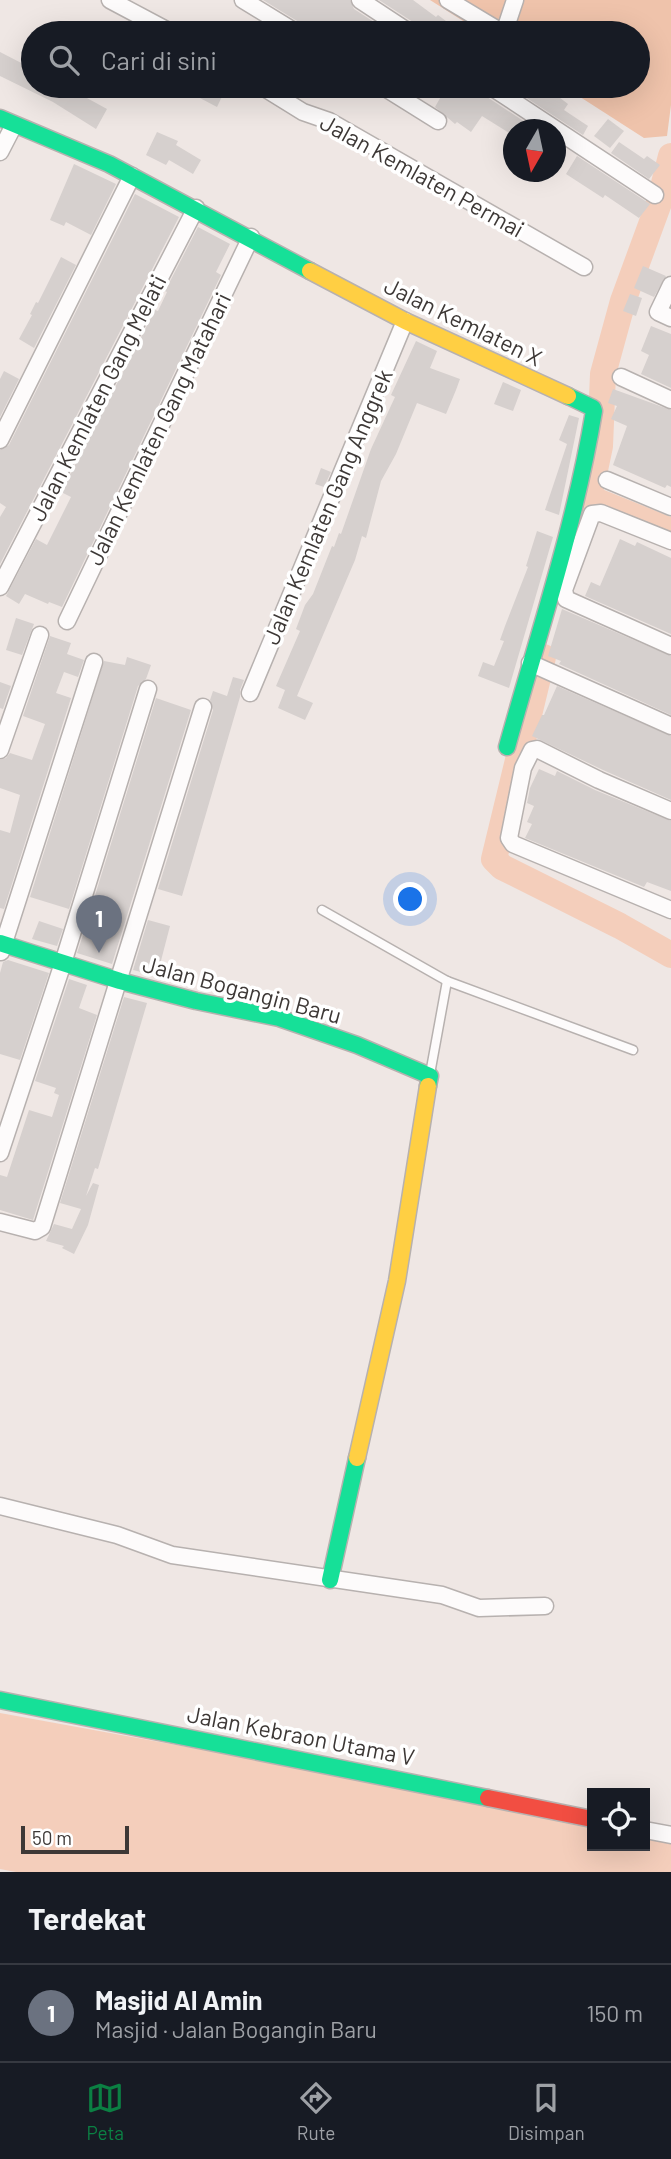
<!DOCTYPE html>
<html lang="id">
<meta charset="utf-8">
<style>
:root{--surface:#171b24;--page:#242831;--text:#f1f3f6;--muted:#9ea1a6;--line:#363941;--accent:#0b8043}
body{margin:0;font-family:Barlow,sans-serif;background:var(--page);color:var(--text)}
.controls{position:absolute;right:21px;bottom:21px;display:grid;overflow:hidden;border-radius:0px;box-shadow:0 7px 28px #0002}
.controls button{width:63px;height:63px;display:grid;place-items:center;padding:0;border:0;border-bottom:2px solid var(--line);background:var(--surface);color:var(--text);font:35px sans-serif}
.compass{position:absolute;left:503px;top:119px;width:63px;height:63px;border-radius:50%;background:var(--surface);box-shadow:0 7px 28px #0002;rotate:189deg}
.scale{position:absolute;left:21px;bottom:18px;width:108px;box-sizing:border-box;padding-left:7px;border:4px solid #3d3836;border-top:0;font-size:19px;line-height:24px;white-space:nowrap;color:#3d3836;-webkit-text-stroke:5px #fff;paint-order:stroke}
.you{position:absolute;left:411px;top:900px;width:24px;height:24px;margin:-18px;border:5px solid #fff;border-radius:50%;background:#1a73e8;box-shadow:0 0 0 10px #1a73e833}
.badge{display:grid;place-items:center;width:46px;height:46px;border-radius:50%;background:var(--accent);color:#fff;font-size:23px;font-weight:700}
.pin{position:absolute;translate:-50% -58px;filter:drop-shadow(0 2px 4px #0008)}
.pin::after{content:'';position:absolute;top:37px;width:24px;height:21px;background:inherit;clip-path:polygon(0 0,100% 0,50% 100%)}
.list{margin:0;padding:0;list-style:none}
h2{display:flex;justify-content:space-between;align-items:center;height:91px;margin:0;padding:0 28px;font-size:30px}
h2 small{font-size:23px;font-weight:400;color:var(--muted)}
.list li{display:grid;grid-template-columns:46px 1fr auto;gap:21px;align-items:center;box-sizing:border-box;height:98px;padding:0 28px;border-top:2px solid var(--line)}
.list b{display:block;font-size:26px;white-space:nowrap}
.list p{margin:0;font-size:23px;white-space:nowrap;color:var(--muted)}
.list em{font-size:23px;font-style:normal;color:var(--muted)}
.icon{flex:none;width:38px;height:38px;fill:none;stroke:currentColor;stroke-width:2;stroke-linecap:round;stroke-linejoin:round}
.map{position:relative;flex:none;width:671px;height:1872px;overflow:hidden}
.search{position:absolute;background:var(--surface);box-shadow:0 7px 28px #0002;left:21px;right:21px;top:21px;height:77px;display:flex;align-items:center;gap:18px;box-sizing:border-box;padding:0 24px;border-radius:38px;color:var(--muted);font-size:26px}
.sheet{height:189px;background:var(--surface)}
nav{display:flex;justify-content:space-around;align-items:center;box-sizing:border-box;height:98px;border-top:2px solid var(--line);background:var(--surface);font-size:19px;color:var(--muted)}
nav a{display:grid;justify-items:center;gap:4px}
nav .on{color:var(--accent)}
.map>svg:first-child{display:block}
.green{fill:#efc3ab}
.water{fill:#f4cebb}
.lines{fill:none;stroke-linecap:round;stroke-linejoin:round}
.river{stroke:#f4cebb;stroke-width:26}
.building{fill:#d6d0ce}
.lane-casing{stroke:#b7b1af;stroke-width:11}
.street-casing{stroke:#b7b1af;stroke-width:19}
.fast-casing{stroke:#b7b1af;stroke-width:19}
.slow-casing{stroke:#b7b1af;stroke-width:19}
.jam-casing{stroke:#b7b1af;stroke-width:19}
.lane{stroke:#fdfbfb;stroke-width:8}
.street{stroke:#fdfbfb;stroke-width:16}
.fast{stroke:#16e098;stroke-width:16}
.slow{stroke:#ffcf43;stroke-width:16}
.jam{stroke:#f24e42;stroke-width:16}
.labels{text-anchor:middle;stroke-width:7;stroke-linejoin:round;paint-order:stroke}
.street-label{font-size:23px;fill:#3d3836;stroke:#fff}
</style>
<div class="map">
<svg width="671" height="1872" viewBox="0 0 671 1872">
<rect width="100%" height="100%" fill="#efe7e4"/>
<path class="green" d="M430 0H671V105L667 136 644 138 563 86H638V33H482Z"/>
<path class="water" d="M0 1713 528 1809 592 1824V1846H645V1836L671 1842V1872H16L0 1869Z"/>
<g class="lines">
<g class="river">
<path d="M587 497 671 531"/>
<path d="M586 516 587 497 592 484 600 446 603 374 623 301 659 203 671 156"/>
<path d="M543 657 494 859 502 867 620 926 671 955"/>
</g>
</g>
<g class="building">
<path d="M263 0H350L354 9 391 33H307L302 24Z"/>
<path d="M379 0H413L436 17 438 15 462 33H420L416 24Z"/>
<path d="M0 52 33 69V86H65L107 109 96 129 53 102 0 76Z"/>
<path d="M204 86H227L217 107 198 97Z"/>
<path d="M447 86H478L484 95 537 130H514L511 134 482 116 471 132 457 122 455 124 435 107Z"/>
<path d="M520 86H555L551 91 568 104 564 110 588 126 583 135 516 91Z"/>
<path d="M608 119 624 131 610 148 594 136Z"/>
<path d="M157 132 178 141 176 145 201 160 193 174 169 160 166 165 146 155Z"/>
<path d="M619 142 644 159 647 156 660 165 649 179 611 153Z"/>
<path d="M577 156 650 204 639 218 605 195 603 198 566 174Z"/>
<path d="M74 164 116 184 91 235 66 222 64 226 50 220Z"/>
<path d="M135 194 179 217 0 564V517L6 507 0 503V450L9 445Z"/>
<path d="M198 227 230 244 216 272 221 275 62 607 49 602 48 604 25 594 19 604 6 596 36 539 47 545 71 497 61 492 155 310 158 311 167 292 165 291Z"/>
<path d="M61 257 76 265 34 348 19 339 32 315 30 314 36 302 38 303Z"/>
<path d="M643 266 666 276 654 297 634 288Z"/>
<path d="M630 294 642 298 636 316 623 311Z"/>
<path d="M651 326 671 334V388L641 374 649 355 641 351Z"/>
<path d="M416 341 437 351 430 368 460 379 456 390 446 414 417 403 396 454 381 481 366 538 362 536 355 560 297 696 313 703 305 720 278 708 285 690 276 686 300 631 296 629 305 605 313 594 332 546 334 547 339 533 341 534 371 449 395 397 391 395Z"/>
<path d="M4 371 19 379 0 417V379Z"/>
<path d="M503 382 521 390 513 411 494 404Z"/>
<path d="M613 389 671 410V487L667 485 665 488 613 465 627 426 611 419 617 406 608 403Z"/>
<path d="M569 415 579 418 559 515 545 510 567 444 559 440Z"/>
<path d="M321 468 331 472 324 487 315 484Z"/>
<path d="M537 531 553 537 509 688 478 676 483 662 494 666 504 641 500 640 505 626 528 567 526 566Z"/>
<path d="M620 539 635 546 637 542 671 558V634L585 596 591 582 600 586Z"/>
<path d="M562 609 671 656V715L559 664 561 661 548 656Z"/>
<path d="M16 618 34 624 22 655 6 650Z"/>
<path d="M50 636 71 643 67 654 84 660 78 677 64 672 56 693 71 698 4 909 0 908V830L10 833 20 795 0 788V760L6 758 10 753 32 760 45 724 23 716Z"/>
<path d="M127 657 151 665 146 679 138 686 69 909 30 897 104 661 125 665Z"/>
<path d="M233 677 244 680 240 690V697L182 896 158 889 213 710 210 700 213 691 227 696Z"/>
<path d="M0 682 11 686 3 709 0 708Z"/>
<path d="M557 686 671 736V800L603 770 532 736 542 715H544Z"/>
<path d="M156 698 191 710 112 964 77 953 83 935 101 942 108 921 89 915Z"/>
<path d="M539 769 555 776 557 771 595 790 671 821V891L647 882 644 887 525 838 532 824 527 822 534 806 527 803 530 788Z"/>
<path d="M148 920 170 926 157 976 133 970Z"/>
<path d="M39 921 63 929 57 946 32 939Z"/>
<path d="M8 960 49 973 20 1060 0 1054V973L3 962Z"/>
<path d="M69 979 87 985 79 1008 97 1015 33 1220 0 1210V1175L7 1177 29 1110 52 1117 59 1095 54 1093 56 1088 35 1081Z"/>
<path d="M124 997 147 1003 98 1169 95 1168 86 1196 93 1183 99 1185 88 1225 74 1254 62 1248 64 1246 46 1241 54 1224 72 1229 81 1209 60 1203Z"/>
</g>
<g class="lines">
<g class="lane-casing">
<g id="lane">
<path d="M322 910 447 981 633 1050"/>
<path d="M430 1074 447 981"/>
</g>
</g>
<g class="street-casing">
<g id="street">
<path d="M110 0 172 33"/>
<path d="M243 0 297 33"/>
<path d="M360 0 410 33"/>
<path d="M448 0 503 33"/>
<path d="M504 33 515 0"/>
<path d="M261 86 303 112 329 121 584 267"/>
<path d="M382 86 438 121"/>
<path d="M490 86 655 195"/>
<path d="M0 152 14 125"/>
<path d="M671 285 658 312 671 318"/>
<path d="M621 377 671 400"/>
<path d="M0 440 132 176"/>
<path d="M607 480 671 507"/>
<path d="M671 541 601 513 592 514 564 590 566 599 671 646"/>
<path d="M0 587 196 208"/>
<path d="M67 621 251 237"/>
<path d="M530 663 671 726"/>
<path d="M250 693 405 321"/>
<path d="M0 750 40 635"/>
<path d="M671 811 599 780 537 749 532 750 523 768 509 838 513 844 671 910"/>
<path d="M1 952 94 662"/>
<path d="M0 1153 63 963 148 689"/>
<path d="M0 1222 35 1231 42 1227 203 707"/>
<path d="M0 1506 117 1535 172 1555 442 1595 479 1608 545 1606"/>
<path d="M645 1830 671 1835"/>
</g>
</g>
<g class="fast-casing">
<g id="fast">
<path d="M0 118 109 164 310 271"/>
<path d="M507 747C538 635 575 526 594 411L593 408 568 396"/>
<path d="M0 943 120 981 196 1001 279 1018 357 1045 430 1076 428 1086"/>
<path d="M330 1580 357 1458"/>
<path d="M0 1700 488 1798"/>
</g>
</g>
<g class="slow-casing">
<g id="slow">
<path d="M310 271 405 321 568 396"/>
<path d="M357 1458 397 1281 428 1086"/>
</g>
</g>
<g class="jam-casing">
<path id="jam" d="M488 1798 592 1819"/>
</g>
<use href="#lane" class="lane"/>
<use href="#street" class="street"/>
<use href="#fast" class="fast"/>
<use href="#slow" class="slow"/>
<use href="#jam" class="jam"/>
</g>
<g class="labels">
<g class="street-label">
<text transform="translate(422 176) rotate(29)" y="8">Jalan Kemlaten Permai</text>
<text transform="translate(463 322) rotate(26)" y="8">Jalan Kemlaten X</text>
<text transform="translate(98 398) rotate(-63)" y="8">Jalan Kemlaten Gang Melati</text>
<text transform="translate(159 429) rotate(-64)" y="8">Jalan Kemlaten Gang Matahari</text>
<text transform="translate(328 507) rotate(-67)" y="8">Jalan Kemlaten Gang Anggrek</text>
<text transform="translate(242 990) rotate(15)" y="8">Jalan Bogangin Baru</text>
<text transform="translate(301 1736) rotate(11)" y="8">Jalan Kebraon Utama V</text>
</g>
</g>
</svg>
<div class="controls">
<button><svg class="icon" aria-label="locate" viewBox="0 0 24 24"><circle cx="12" cy="12" r="6"/><path d="M12 2v4M12 18v4M2 12h4M18 12h4"/></svg></button>
</div>
<svg class="compass" viewBox="-18 -18 36 36"><path d="M0-13l5 13h-10z" fill="#e53935"/><path d="M0 13l5-13h-10z" fill="#9ea1a6"/></svg>
<div class="scale">50 m</div>
<div class="you"></div>
<div class="pin badge" style="left:99px;top:953px;background:#6b7280">1</div>
<div class="search"><svg class="icon" aria-label="search" viewBox="0 0 24 24"><circle cx="10" cy="10" r="6"/><path d="M15 15l6 6"/></svg>Cari di sini</div>
</div>
<section class="sheet">
<h2>Terdekat<small></small></h2>
<ul class="list">
<li><span class="badge" style="background:#6b7280">1</span><div><b>Masjid Al Amin</b><p>Masjid · Jalan Bogangin Baru</p></div><em>150 m</em></li>
</ul>
</section>
<nav>
<a class="on"><svg class="icon" aria-label="map" viewBox="0 0 24 24"><path d="M3 6l6-2 6 2 6-2v14l-6 2-6-2-6 2zM9 4v14M15 6v14"/></svg>Peta</a>
<a><svg class="icon" aria-label="directions" viewBox="0 0 24 24"><path d="M12 3l9 9-9 9-9-9zM9 14v-3h6M13 9l2 2-2 2"/></svg>Rute</a>
<a><svg class="icon" aria-label="saved" viewBox="0 0 24 24"><path d="M7 4h10v16l-5-4-5 4z"/></svg>Disimpan</a>
</nav>
